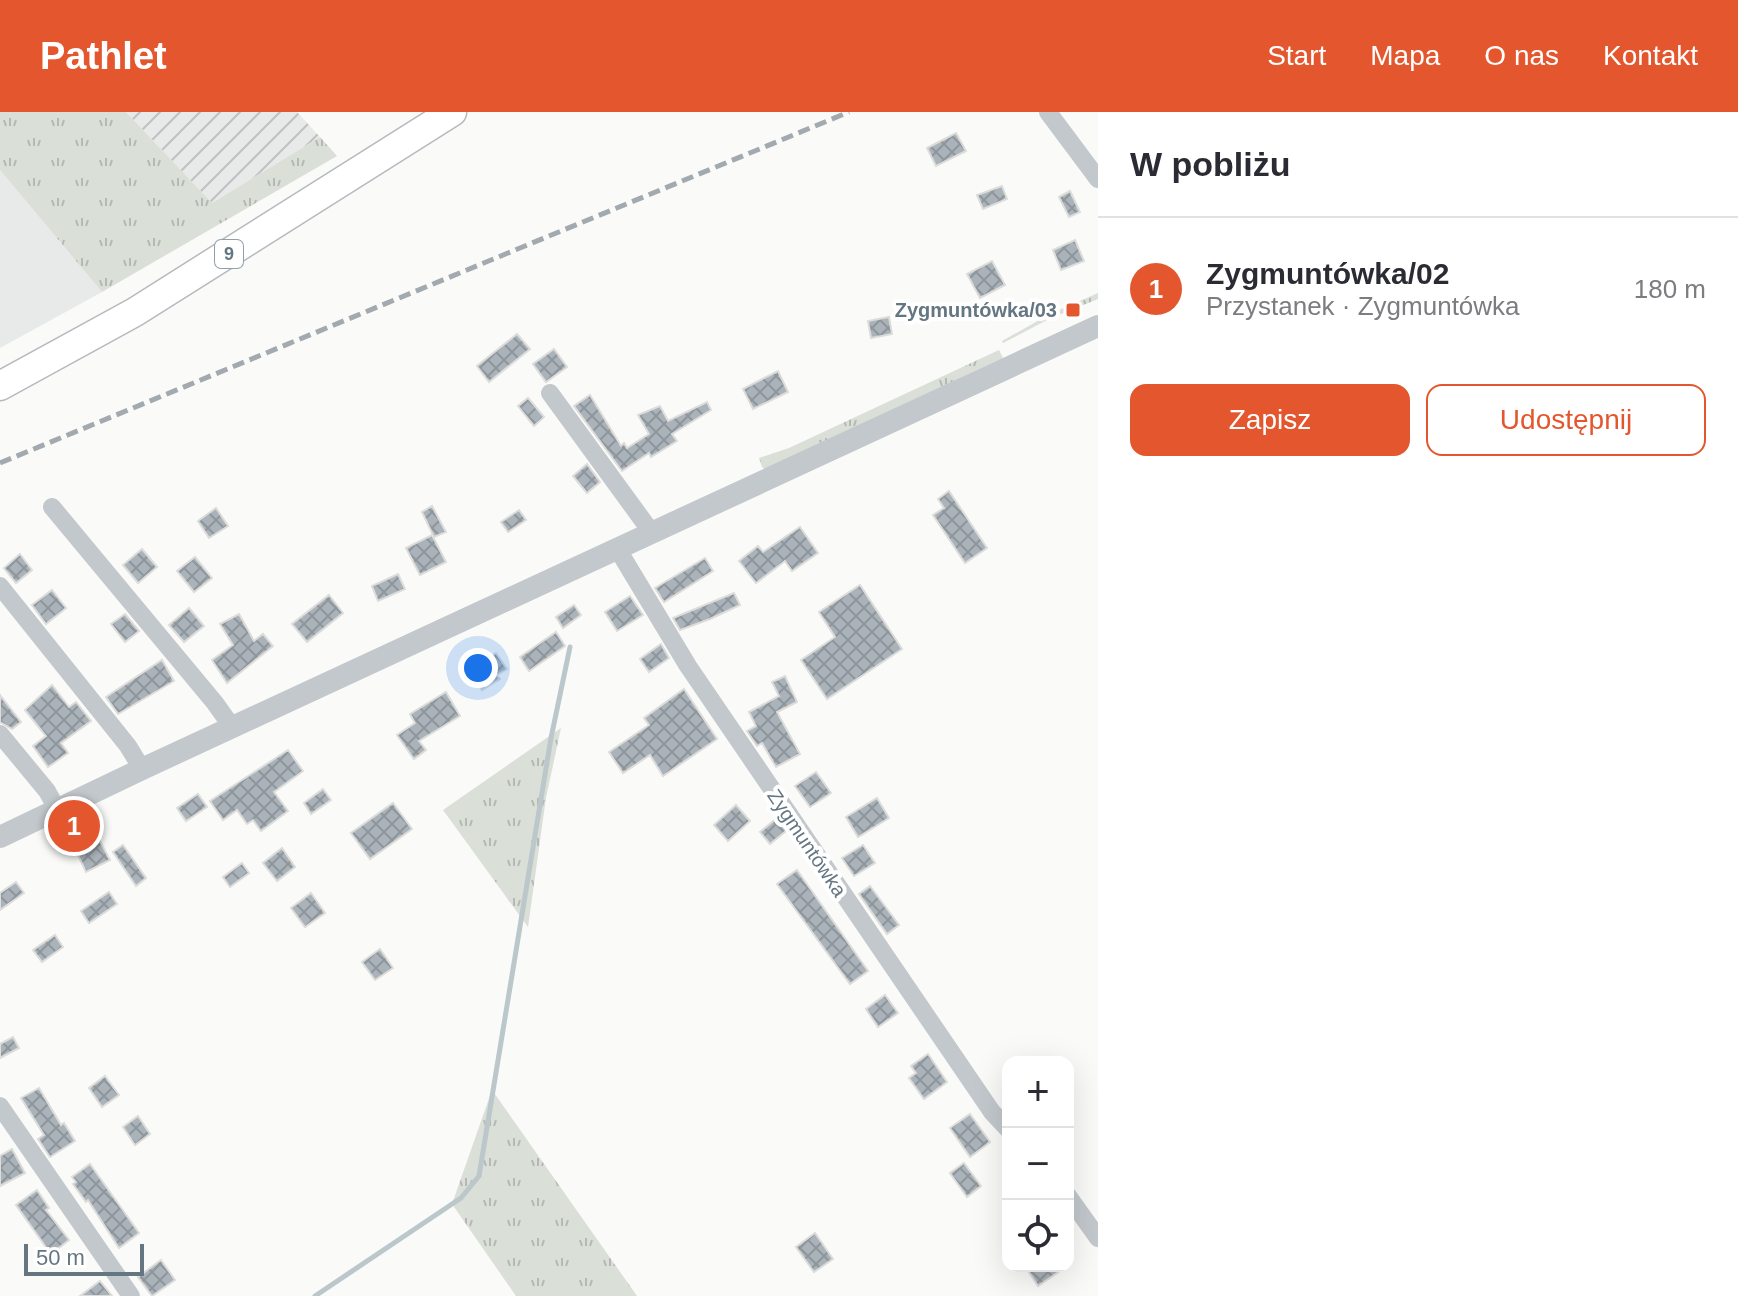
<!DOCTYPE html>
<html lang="pl">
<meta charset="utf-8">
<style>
:root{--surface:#fff;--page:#f2f2f3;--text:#2b2b33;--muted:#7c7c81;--line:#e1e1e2;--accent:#e4572e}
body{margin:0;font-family:Helvetica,sans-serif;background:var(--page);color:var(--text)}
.controls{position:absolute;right:24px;bottom:24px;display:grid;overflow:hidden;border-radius:16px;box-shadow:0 8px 32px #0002}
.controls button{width:72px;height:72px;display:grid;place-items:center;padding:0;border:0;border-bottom:2px solid var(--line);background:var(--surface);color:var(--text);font:40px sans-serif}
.scale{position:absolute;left:24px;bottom:20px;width:120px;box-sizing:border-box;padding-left:8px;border:4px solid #657683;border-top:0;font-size:22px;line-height:28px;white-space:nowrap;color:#657683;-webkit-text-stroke:6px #fff;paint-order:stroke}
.you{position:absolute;left:478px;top:556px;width:28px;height:28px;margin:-20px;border:6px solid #fff;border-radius:50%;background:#1a73e8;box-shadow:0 0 0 12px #1a73e833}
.badge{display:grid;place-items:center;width:52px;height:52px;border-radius:50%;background:var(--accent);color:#fff;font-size:26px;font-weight:700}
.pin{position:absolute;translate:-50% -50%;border:4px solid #fff;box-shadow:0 2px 8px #0006}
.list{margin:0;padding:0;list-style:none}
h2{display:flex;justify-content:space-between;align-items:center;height:104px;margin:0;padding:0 32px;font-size:34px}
h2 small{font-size:26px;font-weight:400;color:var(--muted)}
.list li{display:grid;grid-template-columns:52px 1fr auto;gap:24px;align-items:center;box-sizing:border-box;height:144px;padding:0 32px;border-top:2px solid var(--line)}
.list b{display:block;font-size:30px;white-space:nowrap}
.list p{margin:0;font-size:26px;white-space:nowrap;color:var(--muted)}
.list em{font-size:26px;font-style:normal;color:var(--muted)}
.actions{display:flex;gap:16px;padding:24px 32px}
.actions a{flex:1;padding:18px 0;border:2px solid var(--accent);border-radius:16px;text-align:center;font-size:28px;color:var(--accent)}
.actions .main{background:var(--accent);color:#fff}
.icon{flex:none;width:44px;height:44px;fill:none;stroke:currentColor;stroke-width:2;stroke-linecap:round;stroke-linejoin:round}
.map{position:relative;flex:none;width:1098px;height:1184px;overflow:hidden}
header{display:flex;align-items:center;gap:48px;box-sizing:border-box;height:112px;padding:0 40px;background:var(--accent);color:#fff}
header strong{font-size:38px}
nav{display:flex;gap:44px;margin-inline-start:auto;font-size:28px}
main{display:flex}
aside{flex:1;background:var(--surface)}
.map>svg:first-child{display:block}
.built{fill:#e8e9e9}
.industrial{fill:url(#industrial-furrows)}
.grass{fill:url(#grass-tufts)}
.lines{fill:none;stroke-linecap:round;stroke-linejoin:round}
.stream{stroke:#bbc7cb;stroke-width:5}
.building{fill:url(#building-cross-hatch);stroke:#dcdcda;stroke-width:2}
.primary-casing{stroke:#b5babe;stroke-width:31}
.minor{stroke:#c3c8cc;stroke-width:18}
.tertiary{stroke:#c3c8cc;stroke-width:22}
.primary{stroke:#fff;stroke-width:28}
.rail{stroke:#a2aab0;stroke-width:5;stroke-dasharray:12 6;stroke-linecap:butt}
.poi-dot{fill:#e4572e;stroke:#fff;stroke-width:3}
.labels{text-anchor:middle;stroke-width:8;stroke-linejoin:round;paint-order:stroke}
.shield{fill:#fff;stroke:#939fa8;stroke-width:2}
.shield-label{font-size:18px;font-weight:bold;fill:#657683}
.poi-label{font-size:20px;font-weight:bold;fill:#657683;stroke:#fff;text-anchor:end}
.street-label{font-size:20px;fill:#657683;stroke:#fff}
</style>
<header>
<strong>Pathlet</strong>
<nav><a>Start</a><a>Mapa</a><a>O nas</a><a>Kontakt</a></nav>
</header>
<main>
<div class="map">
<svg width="1098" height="1184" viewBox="0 0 1098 1184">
<defs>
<pattern id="industrial-furrows" width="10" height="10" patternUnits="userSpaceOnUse" patternTransform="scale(2)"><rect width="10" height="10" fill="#e8e9e9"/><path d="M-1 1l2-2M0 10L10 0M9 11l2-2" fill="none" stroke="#c0c1c2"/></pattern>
<pattern id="grass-tufts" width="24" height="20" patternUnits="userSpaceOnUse" patternTransform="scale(2)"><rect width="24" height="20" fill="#dadfd7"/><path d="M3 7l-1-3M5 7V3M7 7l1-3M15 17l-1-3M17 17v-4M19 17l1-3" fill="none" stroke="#b4b9b4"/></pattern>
<pattern id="building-cross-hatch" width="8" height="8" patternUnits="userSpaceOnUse" patternTransform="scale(2)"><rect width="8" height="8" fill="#aab3b9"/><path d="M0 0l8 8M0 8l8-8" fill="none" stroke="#8e969c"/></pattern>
</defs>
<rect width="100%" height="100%" fill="#fafaf8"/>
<path class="built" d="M0 58 102 180 0 236Z"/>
<path class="industrial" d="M126 0H297L320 25 212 91Z"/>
<g class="grass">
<path d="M0 0H126L212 91 320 25 337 44 102 180 0 58Z"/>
<path d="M1098 181V187L1049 207 1003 231 1002 229 1050 202Z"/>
<path d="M999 238 1003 246 765 357 762 355 759 346 789 336Z"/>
<path d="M561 616 546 686 528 815 443 698Z"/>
<path d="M492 978 637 1184H516L452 1092Z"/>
</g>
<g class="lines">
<path class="stream" d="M315 1184 461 1086 479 1064 551 626 570 535"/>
</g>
<g class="building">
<path d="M956 21 966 39 936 54 927 36Z"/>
<path d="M1002 74 1007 87 983 97 977 83Z"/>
<path d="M1070 79 1080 100 1069 105 1059 85Z"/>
<path d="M1075 128 1084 149 1061 158 1053 138Z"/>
<path d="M992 149 1005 173 980 186 967 162Z"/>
<path d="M889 205 892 222 871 226 868 209Z"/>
<path d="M517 222 530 237 489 270 477 254Z"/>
<path d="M554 237 567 255 546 270 533 252Z"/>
<path d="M778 259 788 280 753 297 743 277Z"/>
<path d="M590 283 621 334 624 331 627 336 649 322 638 303 660 294 668 309 707 290 711 298 672 322 677 329 651 345 649 341 622 359 574 294Z"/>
<path d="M528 286 544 305 534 314 518 294Z"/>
<path d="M587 352 600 370 587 381 573 364Z"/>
<path d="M949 379 987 436 965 451 933 403 944 396 938 387Z"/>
<path d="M432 394 446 420 434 425 422 400Z"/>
<path d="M216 396 228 414 209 426 198 409Z"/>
<path d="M519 398 526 408 508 420 501 410Z"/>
<path d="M800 415 818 441 792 459 785 449 756 471 739 449 758 434 763 440Z"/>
<path d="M432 423 446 450 420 463 406 436Z"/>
<path d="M142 437 157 455 138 471 123 453Z"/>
<path d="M20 442 32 458 16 471 4 456Z"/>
<path d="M195 445 212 466 194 480 177 459Z"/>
<path d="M705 446 713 459 664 490 655 476Z"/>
<path d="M398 462 405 477 378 489 372 474Z"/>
<path d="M860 473 902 537 827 587 801 548 835 525 819 500Z"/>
<path d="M52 478 66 496 46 512 32 493Z"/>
<path d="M734 481 740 493 710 507 680 518 673 506Z"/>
<path d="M329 483 343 501 307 530 292 512Z"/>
<path d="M630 484 643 503 617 519 605 500Z"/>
<path d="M574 493 581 503 563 516 556 505Z"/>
<path d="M189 496 204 514 184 530 169 513Z"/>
<path d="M125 502 139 519 125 530 111 512Z"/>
<path d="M239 502 254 529 263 522 273 534 227 571 212 548 233 533 220 512Z"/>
<path d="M556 520 565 534 529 559 520 545Z"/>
<path d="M661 532 669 546 649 560 640 547Z"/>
<path d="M496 541 507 557 497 563 500 567 482 578 470 558Z"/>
<path d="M162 548 174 569 118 602 106 585Z"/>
<path d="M785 564 797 590 777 600 800 642 776 655 762 631 757 634 747 619 756 614 749 600 779 584 772 570Z"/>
<path d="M52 573 69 595 76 590 91 609 61 631 68 641 48 655 33 634 46 624 25 598Z"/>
<path d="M684 577 717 627 663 664 650 643 623 661 609 640 649 613 644 606Z"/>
<path d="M446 580 460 604 419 629 426 638 414 647 397 623 415 611 410 602Z"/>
<path d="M0 583 21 610 12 617 0 610Z"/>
<path d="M288 638 303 659 274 680 288 699 261 719 253 708 247 712 237 698 223 708 210 689Z"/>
<path d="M816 660 831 681 810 695 795 674Z"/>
<path d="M323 677 331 688 311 702 304 691Z"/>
<path d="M198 682 207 695 186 709 177 696Z"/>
<path d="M877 686 889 706 858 725 846 705Z"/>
<path d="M393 691 412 717 370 747 351 721Z"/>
<path d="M736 693 750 709 728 729 714 713Z"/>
<path d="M777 706 786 719 770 732 760 720Z"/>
<path d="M98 725 110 748 86 760 75 737Z"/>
<path d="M123 733 146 766 136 774 113 740Z"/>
<path d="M863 733 875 751 854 764 842 746Z"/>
<path d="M282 736 295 755 277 769 263 751Z"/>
<path d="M242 751 249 761 230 775 223 765Z"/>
<path d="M797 758 868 859 850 872 777 772Z"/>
<path d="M16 770 24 781 0 798V781Z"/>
<path d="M870 774 899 813 887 822 859 782Z"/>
<path d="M109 780 117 792 89 811 81 799Z"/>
<path d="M311 781 325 801 305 815 291 796Z"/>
<path d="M55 823 63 835 42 850 33 838Z"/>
<path d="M380 837 393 856 375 868 362 850Z"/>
<path d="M885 883 898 901 878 915 866 897Z"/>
<path d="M13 925 19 936 0 946V932Z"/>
<path d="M928 942 947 970 924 987 909 966 916 961 911 954Z"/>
<path d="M105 964 119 983 102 995 89 976Z"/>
<path d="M39 976 61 1013 64 1011 75 1029 50 1045 38 1027 44 1023 21 986Z"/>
<path d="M970 1002 990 1030 970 1045 950 1016Z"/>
<path d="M138 1004 150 1022 135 1033 123 1015Z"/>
<path d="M12 1037 25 1061 0 1074V1044Z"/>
<path d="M964 1051 981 1074 967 1085 950 1061Z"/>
<path d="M90 1052 139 1121 119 1136 88 1088 86 1090 73 1072 76 1070 72 1065Z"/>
<path d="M37 1078 49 1096 46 1098 69 1128 51 1142 16 1093Z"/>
<path d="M815 1121 833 1147 814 1160 796 1135Z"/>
<path d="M161 1148 175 1168 152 1184 138 1165Z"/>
<path d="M1025 1154H1067L1038 1174Z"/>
<path d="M100 1169 112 1184H80Z"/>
</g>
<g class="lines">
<g class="primary-casing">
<path id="primary" d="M0 274 135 200 452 0"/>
</g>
<g class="minor">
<path d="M1048 0 1098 67"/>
<path d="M550 281 652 421"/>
<path d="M52 395 215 591 232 615"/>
<path d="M617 436 688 554 992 1000 1008 1017"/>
<path d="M0 474 128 634 142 657"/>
<path d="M0 622 47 679 58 699"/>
<path d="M0 994 131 1184"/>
<path d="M1068 1084 1098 1126"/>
</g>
<path class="tertiary" d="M0 725 142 657 1098 214"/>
<use href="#primary" class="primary"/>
<path class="rail" d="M0 351 849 0"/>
</g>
<rect class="poi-dot" x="1065" y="190" width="16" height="16" rx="4"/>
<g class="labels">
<rect class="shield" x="215" y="128" width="28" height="28" rx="6"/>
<g class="shield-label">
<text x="229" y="148">9</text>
</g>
<g class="poi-label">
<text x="1057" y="205">Zygmuntówka/03</text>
</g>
<g class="street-label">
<text transform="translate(807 731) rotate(56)" y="7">Zygmuntówka</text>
</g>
</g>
</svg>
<div class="controls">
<button>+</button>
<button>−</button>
<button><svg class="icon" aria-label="locate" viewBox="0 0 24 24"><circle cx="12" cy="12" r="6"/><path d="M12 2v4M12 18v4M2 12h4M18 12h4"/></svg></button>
</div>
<div class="scale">50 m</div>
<div class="you"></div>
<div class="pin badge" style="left:74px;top:714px">1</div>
</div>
<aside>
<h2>W pobliżu<small></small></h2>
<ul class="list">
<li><span class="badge">1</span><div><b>Zygmuntówka/02</b><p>Przystanek · Zygmuntówka</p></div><em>180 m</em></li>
</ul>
<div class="actions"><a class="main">Zapisz</a><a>Udostępnij</a></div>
</aside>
</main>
